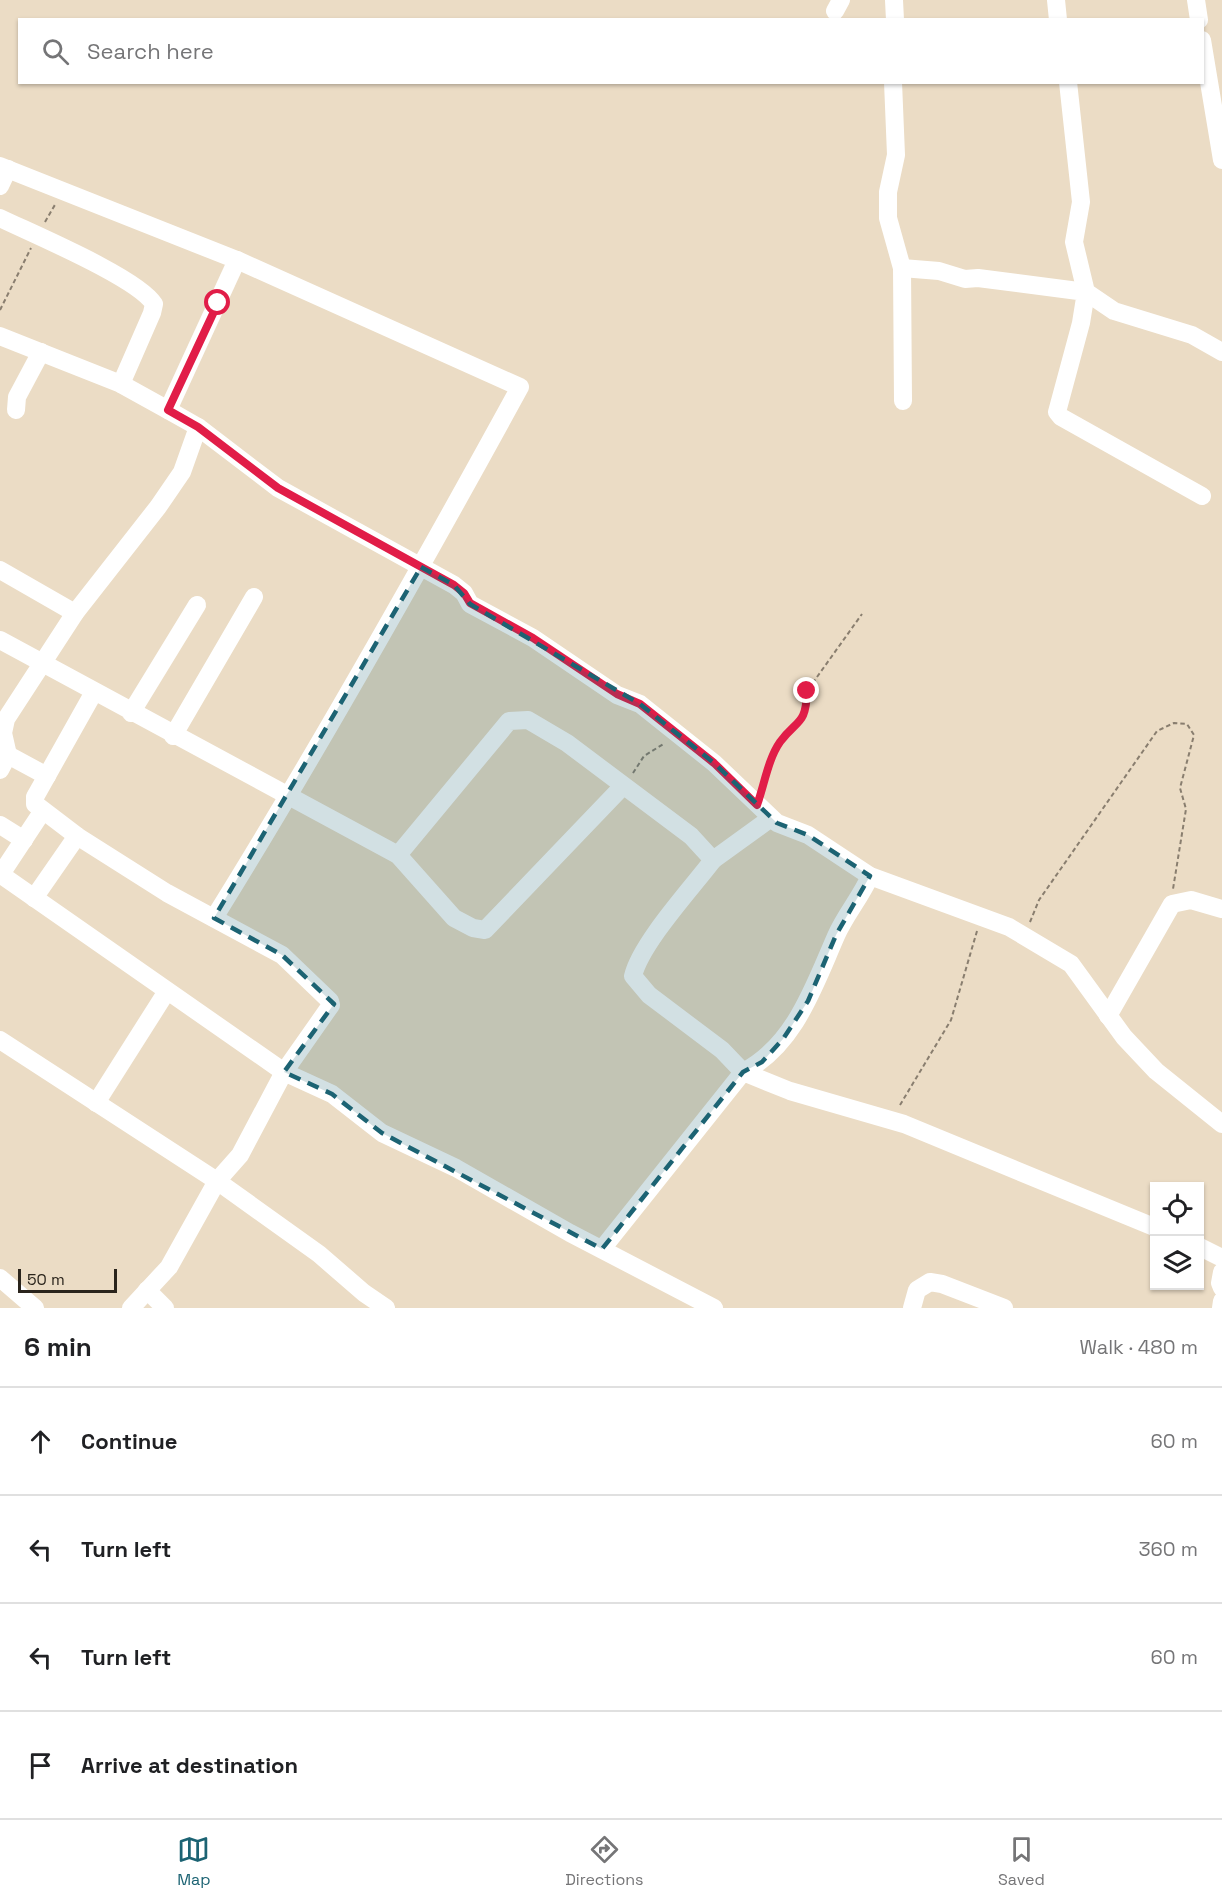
<!DOCTYPE html>
<meta charset="utf-8">
<style>
:root{--surface:#fff;--page:#f6f6f6;--text:#202124;--muted:#757577;--line:#e0e0e0;--accent:#1c6373}
body{margin:0;font-family:"Space Grotesk",sans-serif;background:var(--page);color:var(--text)}
.controls{position:absolute;right:18px;bottom:18px;display:grid;overflow:hidden;border-radius:0px;box-shadow:0 2px 4px #0004}
.controls button{width:54px;height:54px;display:grid;place-items:center;padding:0;border:0;border-bottom:2px solid var(--line);background:var(--surface);color:var(--text);font:30px sans-serif}
.scale{position:absolute;left:18px;bottom:15px;width:99px;box-sizing:border-box;padding-left:6px;border:3px solid #2a241c;border-top:0;font-size:16px;line-height:21px;white-space:nowrap;color:#2a241c;-webkit-text-stroke:4px #ebdcc5;paint-order:stroke}
.stop{position:absolute;width:18px;height:18px;margin:-14px;border:4px solid #e11d48;border-radius:50%;background:#fff}
.stop.end{background:#e11d48;border-color:#fff;box-shadow:0 2px 6px #0008}
.list{margin:0;padding:0;list-style:none}
h2{display:flex;justify-content:space-between;align-items:center;height:78px;margin:0;padding:0 24px;font-size:26px}
h2 small{font-size:20px;font-weight:400;color:var(--muted)}
.list li{display:grid;grid-template-columns:39px 1fr auto;gap:18px;align-items:center;box-sizing:border-box;height:108px;padding:0 24px;border-top:2px solid var(--line)}
.list b{display:block;font-size:22px;white-space:nowrap}
.list em{font-size:20px;font-style:normal;color:var(--muted)}
.icon{flex:none;width:33px;height:33px;fill:none;stroke:currentColor;stroke-width:2;stroke-linecap:round;stroke-linejoin:round}
.map{position:relative;flex:none;width:1222px;height:1308px;overflow:hidden}
.search{position:absolute;background:var(--surface);box-shadow:0 2px 4px #0004;left:18px;right:18px;top:18px;height:66px;display:flex;align-items:center;gap:15px;box-sizing:border-box;padding:0 21px;border-radius:0px;color:var(--muted);font-size:22px}
.sheet{height:510px;background:var(--surface)}
nav{display:flex;justify-content:space-around;align-items:center;box-sizing:border-box;height:84px;border-top:2px solid var(--line);background:var(--surface);font-size:16px;color:var(--muted)}
nav a{display:grid;justify-items:center;gap:3px}
nav .on{color:var(--accent)}
.map>svg:first-child{display:block}
.lines{fill:none;stroke-linecap:round;stroke-linejoin:round}
.path{stroke:#897e6f;stroke-width:2;stroke-dasharray:4.5 3;stroke-linecap:butt}
.minor{stroke:#fff;stroke-width:18}
.route{stroke:#e11d48;stroke-width:8}
.marked{fill:#1c6373;fill-opacity:0.2;stroke:#1c6373;stroke-width:4.5;stroke-dasharray:12 8;stroke-linejoin:round}
</style>
<div class="map">
<svg width="1222" height="1308" viewBox="0 0 1222 1308">
<rect width="100%" height="100%" fill="#ebdcc5"/>
<g class="lines">
<g class="path">
<path d="M45 222 56 203"/>
<path d="M0 310 31 248"/>
<path d="M633 773 644 756 665 743"/>
<path d="M763 788 780 742 802 721 807 707V691L862 614"/>
<path d="M1030 922 1039 900 1157 731 1174 723 1187 724 1194 735 1180 788 1186 809 1173 889"/>
<path d="M900 1105 951 1020 977 931"/>
</g>
<g class="minor">
<path d="M894 0 895 20"/>
<path d="M1056 0 1058 20"/>
<path d="M1196 0 1199 20"/>
<path d="M835 11 841 0"/>
<path d="M1202 40 1222 160"/>
<path d="M893 82 896 155 888 192V218L902 268 903 401"/>
<path d="M1068 82 1081 202 1074 242 1086 292 1114 311 1192 335 1222 352"/>
<path d="M0 166 237 260 520 387C422 566 322 744 214 918"/>
<path d="M0 186 8 169"/>
<path d="M0 218C33 234 138 278 154 304L152 313 121 384"/>
<path d="M902 268 939 271 965 279 978 278 1086 292 1081 323 1057 412 1061 417 1202 496"/>
<path d="M0 336 121 384 168 410 198 427 278 488 454 585 464 593 470 604 533 638 617 695 640 704 714 763 777 823 808 835 870 876 1009 927 1071 964 1124 1037 1156 1071 1222 1124"/>
<path d="M16 410 17 397 41 352"/>
<path d="M168 410 237 260"/>
<path d="M0 570 75 613"/>
<path d="M0 640 398 855 454 918 473 928 485 930 623 786"/>
<path d="M94 692 35 797V804L77 836 167 893 282 955 330 1001 331 1005 284 1072 240 1155 217 1181 169 1267 131 1308"/>
<path d="M131 713 197 605"/>
<path d="M173 736 254 597"/>
<path d="M8 755 47 776"/>
<path d="M0 770 8 755 3 733 6 719 75 613 158 507 182 472 198 427"/>
<path d="M0 825 24 840"/>
<path d="M398 855 509 721 528 720 567 743 691 836 713 860C691 889 641 943 633 976L649 995 722 1050 743 1072 790 1091 904 1124 1154 1227"/>
<path d="M713 860 771 818"/>
<path d="M0 874 284 1072 332 1094 382 1133 456 1168 570 1233 714 1308"/>
<path d="M1 874 42 812"/>
<path d="M34 898 77 836"/>
<path d="M1108 1016 1172 904 1191 900 1222 909"/>
<path d="M0 1040 217 1181 319 1254 364 1293 386 1308"/>
<path d="M96 1103 167 991"/>
<path d="M1200 1247 1222 1258"/>
<path d="M602 1249 743 1072C795 1045 814 986 836 936 845 915 861 897 870 876"/>
<path d="M1222 1272 1220 1283 1222 1288"/>
<path d="M0 1278 35 1308"/>
<path d="M147 1290 165 1308"/>
<path d="M912 1308 917 1290 930 1282 942 1284 1004 1308"/>
<path d="M1221 1308 1222 1301"/>
</g>
</g>
<g class="lines">
<path class="route" d="M218 303 168 410 198 427 278 488 454 585 464 593 470 603 533 638 617 694 640 704 714 763 757 805C764 786 768 759 780 742 797 719 806 726 807 691"/>
</g>
<path class="marked" d="M421 567 454 585 470 604 640 704 714 763 777 823 808 835 870 876 836 935 808 1001 783 1039 762 1062 743 1072 602 1249 382 1133 332 1094 284 1072 334 1004 282 955 214 918Z"/>
</svg>
<div class="controls">
<button><svg class="icon" aria-label="locate" viewBox="0 0 24 24"><circle cx="12" cy="12" r="6"/><path d="M12 2v4M12 18v4M2 12h4M18 12h4"/></svg></button>
<button><svg class="icon" aria-label="layers" viewBox="0 0 24 24"><path d="M12 4l9 5-9 5-9-5zM3 14l9 5 9-5"/></svg></button>
</div>
<div class="scale">50 m</div>
<div class="stop" style="left:218px;top:303px"></div>
<div class="stop end" style="left:807px;top:691px"></div>
<div class="search"><svg class="icon" aria-label="search" viewBox="0 0 24 24"><circle cx="10" cy="10" r="6"/><path d="M15 15l6 6"/></svg>Search here</div>
</div>
<section class="sheet">
<h2>6 min<small>Walk · 480 m</small></h2>
<ul class="list">
<li><svg class="icon" aria-label="ahead" viewBox="0 0 24 24"><path d="M12 20V5M6 11l6-6 6 6"/></svg><div><b>Continue</b></div><em>60 m</em></li>
<li><svg class="icon" aria-label="left" viewBox="0 0 24 24"><path d="M17 20v-9H6M10 6l-5 5 5 5"/></svg><div><b>Turn left</b></div><em>360 m</em></li>
<li><svg class="icon" aria-label="left" viewBox="0 0 24 24"><path d="M17 20v-9H6M10 6l-5 5 5 5"/></svg><div><b>Turn left</b></div><em>60 m</em></li>
<li><svg class="icon" aria-label="arrive" viewBox="0 0 24 24"><path d="M6 21V4h12l-3 4 3 4H6"/></svg><div><b>Arrive at destination</b></div></li>
</ul>
</section>
<nav>
<a class="on"><svg class="icon" aria-label="map" viewBox="0 0 24 24"><path d="M3 6l6-2 6 2 6-2v14l-6 2-6-2-6 2zM9 4v14M15 6v14"/></svg>Map</a>
<a><svg class="icon" aria-label="directions" viewBox="0 0 24 24"><path d="M12 3l9 9-9 9-9-9zM9 14v-3h6M13 9l2 2-2 2"/></svg>Directions</a>
<a><svg class="icon" aria-label="saved" viewBox="0 0 24 24"><path d="M7 4h10v16l-5-4-5 4z"/></svg>Saved</a>
</nav>
